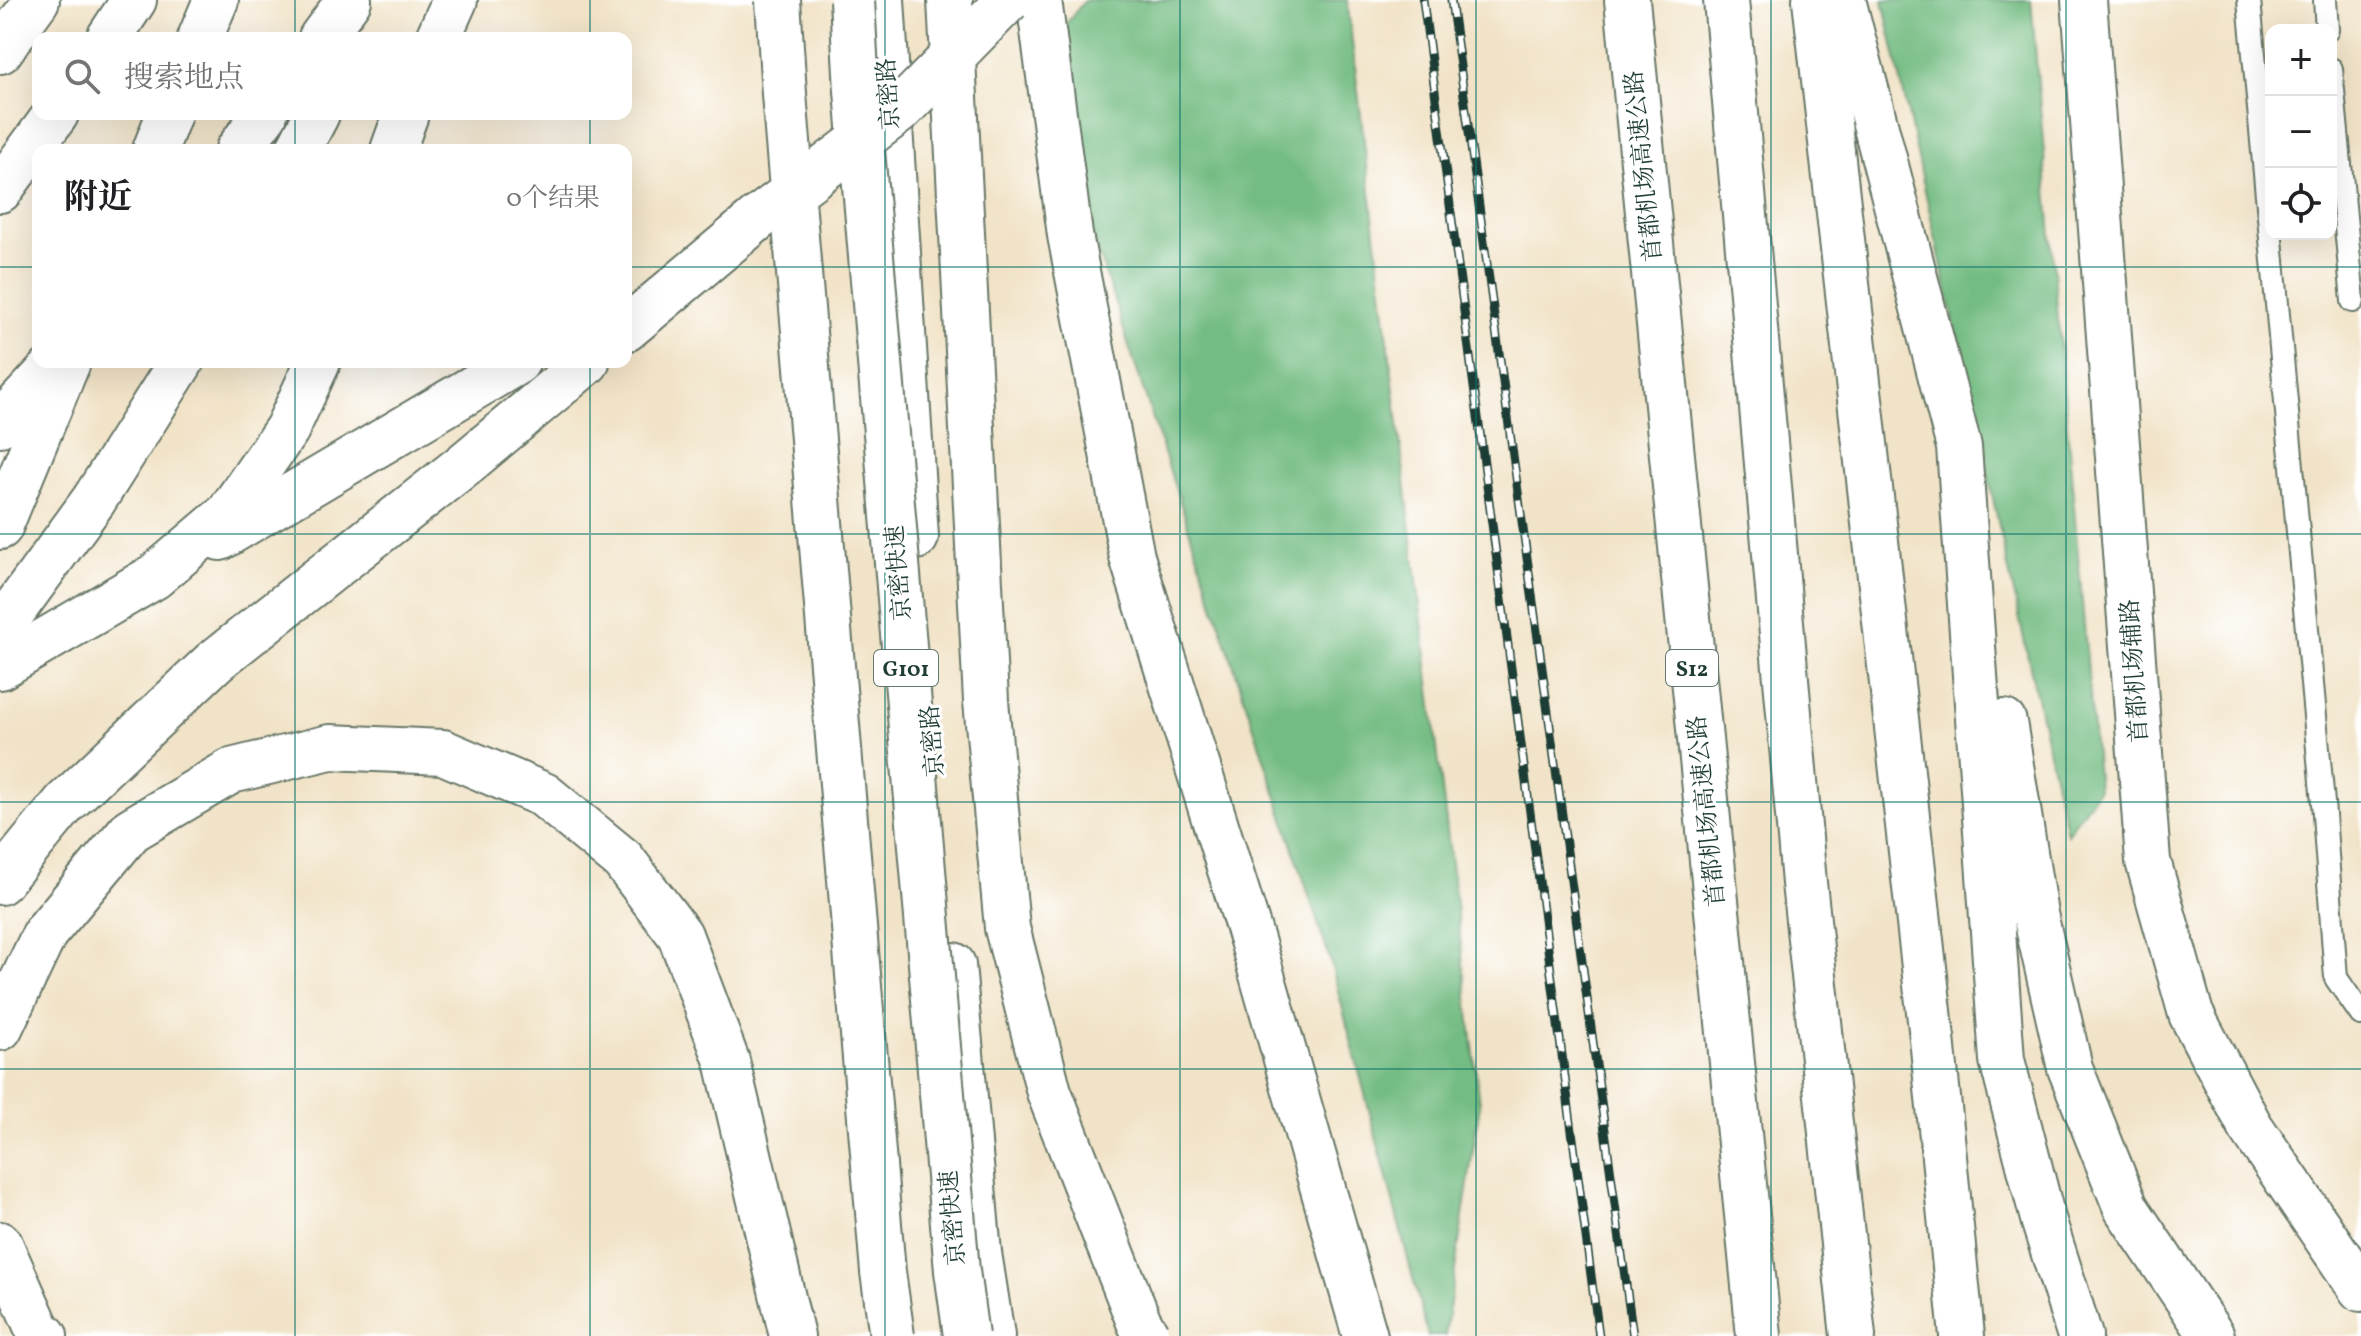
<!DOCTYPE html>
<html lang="zh">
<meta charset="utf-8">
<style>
:root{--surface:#fff;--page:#f6f6f6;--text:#202124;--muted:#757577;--line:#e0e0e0}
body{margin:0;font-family:Vollkorn,"Noto Serif SC",serif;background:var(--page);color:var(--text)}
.controls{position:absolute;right:24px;top:24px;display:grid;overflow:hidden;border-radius:16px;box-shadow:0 8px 32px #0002}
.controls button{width:72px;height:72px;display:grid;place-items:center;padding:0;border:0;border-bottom:2px solid var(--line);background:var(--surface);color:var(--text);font:40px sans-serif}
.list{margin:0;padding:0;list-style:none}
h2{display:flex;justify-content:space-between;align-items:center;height:104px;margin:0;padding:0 32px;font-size:34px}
h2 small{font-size:26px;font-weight:400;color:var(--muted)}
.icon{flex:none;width:44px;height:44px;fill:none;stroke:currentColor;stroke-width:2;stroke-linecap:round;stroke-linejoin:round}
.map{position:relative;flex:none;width:2361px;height:1336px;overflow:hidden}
.search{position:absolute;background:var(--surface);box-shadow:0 8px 32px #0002;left:32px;top:32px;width:600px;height:88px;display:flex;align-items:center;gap:20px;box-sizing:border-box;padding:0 28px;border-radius:16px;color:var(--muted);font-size:30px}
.panel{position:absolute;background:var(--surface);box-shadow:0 8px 32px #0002;left:32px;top:144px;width:600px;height:224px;border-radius:16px}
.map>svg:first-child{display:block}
.forest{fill:#73bc82;stroke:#497c5b;stroke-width:2}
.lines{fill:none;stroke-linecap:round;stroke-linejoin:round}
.lane-casing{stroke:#687767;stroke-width:26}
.secondary-casing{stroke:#687767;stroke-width:48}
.highway-casing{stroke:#687767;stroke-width:48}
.lane{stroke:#fff;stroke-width:22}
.secondary{stroke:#fff;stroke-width:44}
.highway{stroke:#fff;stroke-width:44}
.rail-casing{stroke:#1f3d34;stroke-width:9}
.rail{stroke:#fff;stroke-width:6;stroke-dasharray:18;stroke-linecap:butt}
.highway-bridge-casing{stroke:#687767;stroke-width:48;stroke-linecap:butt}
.highway-bridge{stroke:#fff;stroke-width:44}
.grid{fill:none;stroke:#0f766e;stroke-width:2;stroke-opacity:0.55}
.labels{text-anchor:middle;stroke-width:6;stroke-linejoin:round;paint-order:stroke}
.shield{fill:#fff;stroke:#627771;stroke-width:2}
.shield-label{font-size:22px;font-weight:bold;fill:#1f3d34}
.street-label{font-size:24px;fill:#1f3d34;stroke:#fff}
</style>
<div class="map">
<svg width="2361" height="1336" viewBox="0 0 2361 1336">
<rect width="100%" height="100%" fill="#fff"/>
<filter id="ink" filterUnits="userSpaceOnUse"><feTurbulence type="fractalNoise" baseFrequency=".0125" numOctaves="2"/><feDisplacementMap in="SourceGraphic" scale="16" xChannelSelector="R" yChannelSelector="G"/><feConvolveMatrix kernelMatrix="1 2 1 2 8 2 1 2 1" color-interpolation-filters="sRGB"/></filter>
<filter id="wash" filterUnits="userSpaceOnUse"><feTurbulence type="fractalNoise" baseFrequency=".006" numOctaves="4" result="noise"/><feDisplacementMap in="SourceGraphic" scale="32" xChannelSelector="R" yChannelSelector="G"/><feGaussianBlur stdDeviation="1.8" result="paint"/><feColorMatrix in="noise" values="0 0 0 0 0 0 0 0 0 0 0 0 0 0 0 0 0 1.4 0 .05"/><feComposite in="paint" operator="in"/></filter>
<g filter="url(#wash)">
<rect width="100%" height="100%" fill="#f1e3c7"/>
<g class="forest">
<path d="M1085 0H1347L1480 1104 1445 1336H1428L1330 960 1036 62Z"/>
<path d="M1883 0H2031L2098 790 2067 834Z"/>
</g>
</g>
<g filter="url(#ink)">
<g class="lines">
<g class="lane-casing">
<g id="lane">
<path d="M2249 0 2324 814 2336 978 2361 1014"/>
<path d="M2325 0 2327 30"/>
<path d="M2331 69 2353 301"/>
</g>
</g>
<g class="secondary-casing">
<g id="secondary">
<path d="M882 0 916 537"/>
<path d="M2084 0 2148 861 2191 1014 2250 1126 2361 1289"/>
<path d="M0 51 37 0"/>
<path d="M953 965 979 1253 992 1336"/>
</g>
</g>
<g class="highway-casing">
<g id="highway">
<path d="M1039 0 1070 235 1132 557 1252 940 1365 1336"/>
<path d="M1627 0 1759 1336"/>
<path d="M1726 0 1804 883 1853 1336"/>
<path d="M1815 0 1932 1038 1962 1336"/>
<path d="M1843 0 1959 447 2002 1060 2043 1219 2080 1336"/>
<path d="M109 38 134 0"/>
<path d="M200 38 216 0"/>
<path d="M321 38 349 0"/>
<path d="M438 38 455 0"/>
<path d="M155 150 169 114"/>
<path d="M238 150 265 114"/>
<path d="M298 150 317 114"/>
<path d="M393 150 406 114"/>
<path d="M0 190 56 114"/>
<path d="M626 329 757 219"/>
<path d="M0 424 56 364"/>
<path d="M0 527 68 362"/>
<path d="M220 538 517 362"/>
<path d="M0 629 94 500 181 362"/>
<path d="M0 667 154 577 228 514 287 429 318 362"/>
<path d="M2004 722 2035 914 2070 1068 2126 1208 2212 1336"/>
<path d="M0 882 65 803 214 662 465 464 587 362"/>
<path d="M0 1028 45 933 131 830 231 771 330 747 443 752 544 795 623 860 680 935 727 1061 792 1336"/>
<path d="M0 1244 38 1330 45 1336"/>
</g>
</g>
<use href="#lane" class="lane"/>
<use href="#secondary" class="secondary"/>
<use href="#highway" class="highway"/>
<g class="rail-casing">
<g id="rail">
<path d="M1423 0 1599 1336"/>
<path d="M1451 0 1633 1336"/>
</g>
</g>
<use href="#rail" class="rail"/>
<g class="highway-bridge-casing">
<g id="highway-bridge">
<path d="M778 0 784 94 883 1272 892 1336"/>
<path d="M852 0 857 91 957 1271 966 1336"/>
<path d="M950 0 986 701 1007 928 1049 1092 1139 1322 1147 1336"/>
<path d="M757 219 898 112 1008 0"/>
</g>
</g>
<use href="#highway-bridge" class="highway-bridge"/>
</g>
</g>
<path class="grid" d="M295 0V38M590 0V38M885 0V1336M1180 0V1336M1476 0V1336M1771 0V1336M2066 0V1336M295 114V150M590 114V150M0 267H38M626 267H2361M295 362V1336M590 362V1336M0 534H2361M0 802H2361M0 1069H2361"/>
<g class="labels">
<g class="shield">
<rect x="874" y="650" width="64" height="36" rx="6"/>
<rect x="1666" y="650" width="52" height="36" rx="6"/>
</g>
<g class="shield-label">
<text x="906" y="676">G101</text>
<text x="1692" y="676">S12</text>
</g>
<g class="street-label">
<text transform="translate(888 94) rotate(-94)" y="8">京密路</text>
<text transform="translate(1643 166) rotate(-96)" y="8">首都机场高速公路</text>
<text transform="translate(898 573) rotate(-95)" y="8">京密快速</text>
<text transform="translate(2134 671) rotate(-94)" y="8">首都机场辅路</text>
<text transform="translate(932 741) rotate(-95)" y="8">京密路</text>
<text transform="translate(1706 811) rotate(-96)" y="8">首都机场高速公路</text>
<text transform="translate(952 1218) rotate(-95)" y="8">京密快速</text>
</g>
</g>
</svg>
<div class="controls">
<button>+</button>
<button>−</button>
<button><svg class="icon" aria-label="locate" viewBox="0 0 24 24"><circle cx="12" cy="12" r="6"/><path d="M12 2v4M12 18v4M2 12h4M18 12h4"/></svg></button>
</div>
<div class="search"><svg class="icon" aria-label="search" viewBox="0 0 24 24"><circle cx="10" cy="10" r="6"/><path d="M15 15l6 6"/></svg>搜索地点</div>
<section class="panel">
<h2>附近<small>0个结果</small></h2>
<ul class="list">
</ul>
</section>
</div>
